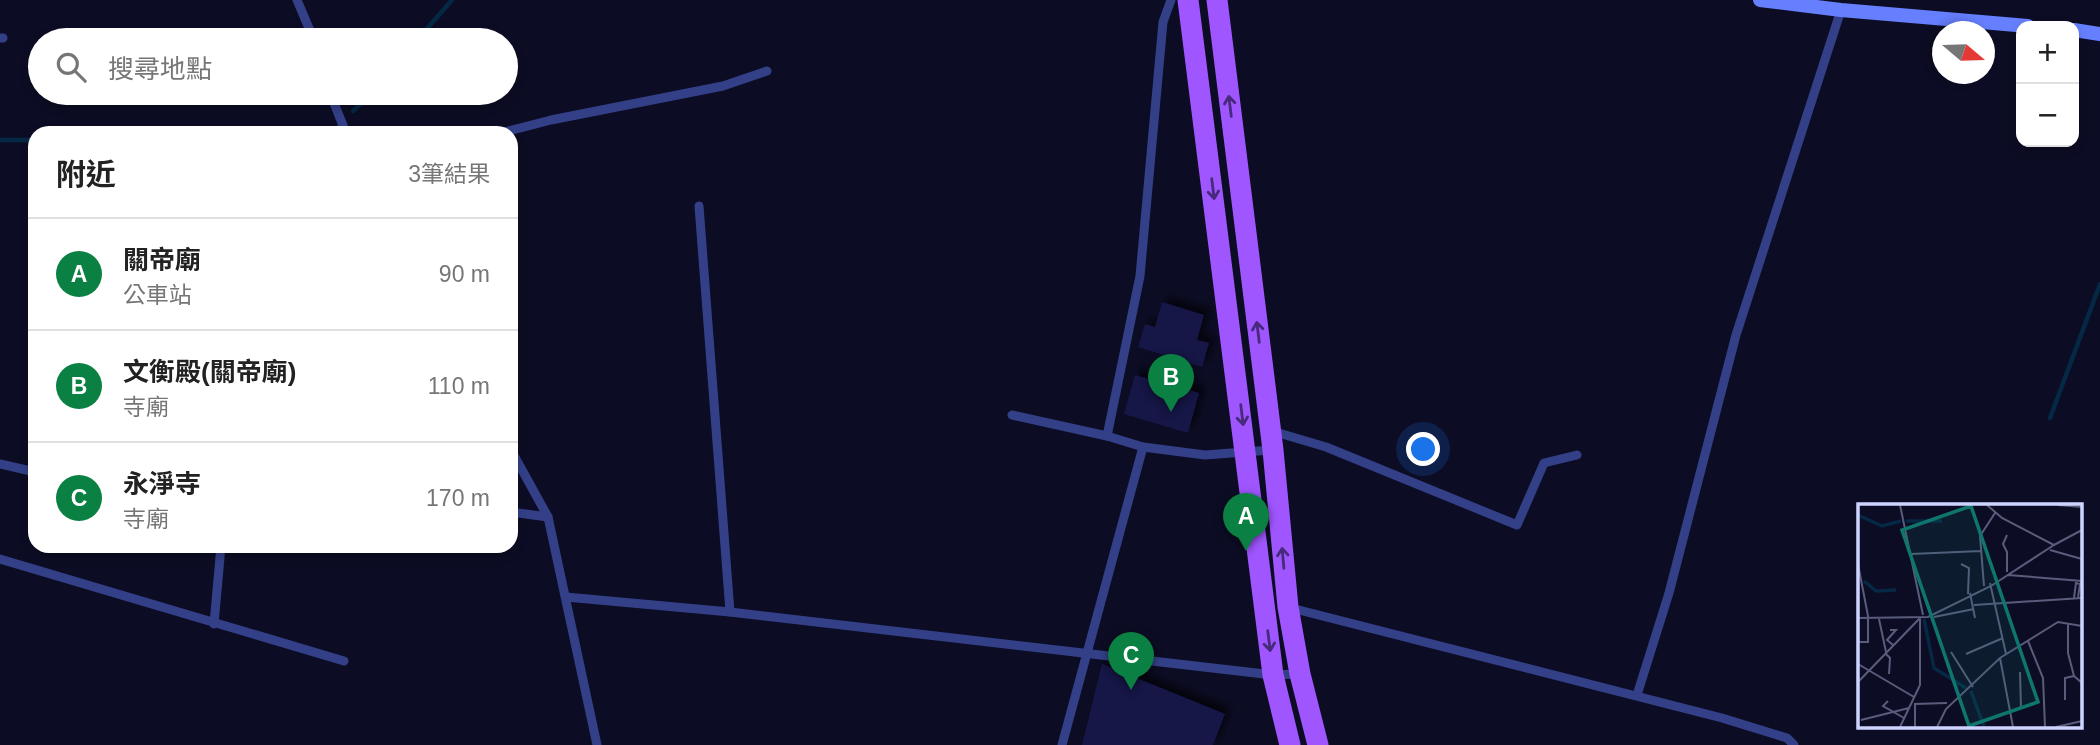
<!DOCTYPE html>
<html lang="zh-TW">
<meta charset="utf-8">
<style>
:root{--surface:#fff;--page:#f6f6f6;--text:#222;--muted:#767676;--line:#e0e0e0;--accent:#0b8043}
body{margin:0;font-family:Helvetica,"Noto Sans TC",sans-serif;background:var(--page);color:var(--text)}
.controls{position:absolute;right:21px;top:21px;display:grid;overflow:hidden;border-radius:14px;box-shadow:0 4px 10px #0003}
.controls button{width:63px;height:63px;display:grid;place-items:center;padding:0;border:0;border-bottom:2px solid var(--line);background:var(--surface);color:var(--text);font:35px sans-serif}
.compass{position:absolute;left:1932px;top:21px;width:63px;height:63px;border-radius:50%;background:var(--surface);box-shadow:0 4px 10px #0003;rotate:109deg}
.you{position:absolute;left:1424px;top:450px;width:24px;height:24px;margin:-18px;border:5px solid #fff;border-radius:50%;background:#1a73e8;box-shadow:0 0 0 10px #1a73e833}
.badge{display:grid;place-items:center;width:46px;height:46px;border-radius:50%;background:var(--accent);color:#fff;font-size:23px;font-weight:700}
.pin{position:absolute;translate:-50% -58px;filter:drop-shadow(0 2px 4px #0008)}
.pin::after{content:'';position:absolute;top:37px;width:24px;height:21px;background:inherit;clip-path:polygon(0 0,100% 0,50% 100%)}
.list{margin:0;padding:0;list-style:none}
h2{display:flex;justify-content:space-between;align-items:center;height:91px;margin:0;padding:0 28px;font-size:30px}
h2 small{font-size:23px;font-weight:400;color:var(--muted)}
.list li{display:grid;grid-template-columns:46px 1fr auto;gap:21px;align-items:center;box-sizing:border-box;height:112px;padding:0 28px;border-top:2px solid var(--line)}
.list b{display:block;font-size:26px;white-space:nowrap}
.list p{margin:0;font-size:23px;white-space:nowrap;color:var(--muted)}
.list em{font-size:23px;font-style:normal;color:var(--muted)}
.icon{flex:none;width:38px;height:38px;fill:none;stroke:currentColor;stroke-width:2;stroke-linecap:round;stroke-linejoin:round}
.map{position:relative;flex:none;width:2100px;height:745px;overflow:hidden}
.search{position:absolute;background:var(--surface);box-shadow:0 4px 10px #0003;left:28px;top:28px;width:490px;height:77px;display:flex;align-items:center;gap:18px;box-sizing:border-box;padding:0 24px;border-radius:38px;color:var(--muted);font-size:26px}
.panel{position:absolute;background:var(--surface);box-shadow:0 4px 10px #0003;left:28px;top:126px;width:490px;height:427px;border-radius:21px}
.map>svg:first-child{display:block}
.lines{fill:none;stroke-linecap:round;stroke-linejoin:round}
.stream{stroke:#052844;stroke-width:4.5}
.building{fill:#171647;filter:url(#shadow)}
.lane{stroke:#334088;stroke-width:9}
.secondary{stroke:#667fff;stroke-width:14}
.primary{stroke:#a056ff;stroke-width:21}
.oneway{stroke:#472a7c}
.inset-river{fill:none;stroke:#052844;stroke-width:3.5}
.inset-road{fill:none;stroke:#5a5c7c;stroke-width:2}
.view{fill:#0f766e;fill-opacity:0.15;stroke:#0f766e;stroke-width:3.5}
.inset-edge{fill:none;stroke:#cfd3ff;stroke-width:3.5}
</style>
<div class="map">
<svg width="2100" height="745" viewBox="0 0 2100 745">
<defs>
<filter id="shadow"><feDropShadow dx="6" dy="-6" stdDeviation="3.5" flood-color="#0009"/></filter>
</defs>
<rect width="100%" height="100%" fill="#0c0c24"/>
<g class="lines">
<g class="stream">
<path d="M417 40 452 0"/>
<path d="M353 111 372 93"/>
<path d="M332 133 340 125"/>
<path d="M0 140H35"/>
<path d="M2050 418 2100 284"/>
</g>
</g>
<g class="building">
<path d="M1162 302 1204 315 1197 340 1209 343 1202 367 1138 347 1145 324 1155 327Z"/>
<path d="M1135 375 1199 393 1188 433 1124 414Z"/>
<path d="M1102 664 1225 714 1213 745H1082Z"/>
</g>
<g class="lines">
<g class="lane">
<path d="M297 0 314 40"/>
<path d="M0 38H3"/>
<path d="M330 93 346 133"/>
<path d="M501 133 551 120 723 86 767 71"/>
<path d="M699 206 730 612"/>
<path d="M1012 415 1107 436 1143 447 1205 455 1271 450"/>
<path d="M1272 431 1326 447 1517 525 1544 463 1577 455"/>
<path d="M1107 436 1140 276 1163 22 1171 0"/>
<path d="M511 450 548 517 597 745"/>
<path d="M0 464 35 472"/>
<path d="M511 512 548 517"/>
<path d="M0 559 344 661"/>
<path d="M566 597 730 612 1273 675 1298 674"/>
<path d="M1291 608 1722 718 1787 738 1794 745"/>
<path d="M214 624 221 546"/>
<path d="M1637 695 1669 593 1736 335 1841 10"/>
<path d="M1062 745 1143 447"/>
</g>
<g class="secondary">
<path d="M1760 0 1841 10 2028 26"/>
<path d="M2074 30 2100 34"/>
</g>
<g class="primary">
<path d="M1188 0 1273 675 1290 745"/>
<path d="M1217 0 1273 450 1288 607 1300 674 1318 745"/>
</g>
</g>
<defs><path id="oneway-shaft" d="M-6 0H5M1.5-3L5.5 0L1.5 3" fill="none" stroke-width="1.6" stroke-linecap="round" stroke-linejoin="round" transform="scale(1.75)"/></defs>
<g class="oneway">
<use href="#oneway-shaft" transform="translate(1230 106) rotate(-97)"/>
<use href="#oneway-shaft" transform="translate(1213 189) rotate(83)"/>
<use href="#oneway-shaft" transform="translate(1258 332) rotate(-97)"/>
<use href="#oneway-shaft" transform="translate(1242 415) rotate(83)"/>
<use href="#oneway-shaft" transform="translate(1283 558) rotate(-95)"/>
<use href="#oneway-shaft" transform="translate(1269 641) rotate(83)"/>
</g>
<g transform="translate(1858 504)">
<rect width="224" height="224" fill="#0c0c24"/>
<path class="inset-river" d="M0 11 24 22 43 17M48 17H84M6 77 18 87 38 86M66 115 76 164 108 184M113 187 126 223"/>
<path class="inset-road" d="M42 1 65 111M129 1 144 14 196 41M200 1 224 3M149 31 145 40 149 48V68M194 42 224 26M192 46 224 55M53 50 123 47M0 60 10 112V138H0M103 60 111 64 110 90M150 71 224 77M132 79 148 150M126 82 122 32 137 9M112 89 117 114M216 94 218 79 222 80 220 94M116 101 224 94M76 113 116 105M0 114 70 113 133 82 196 41M21 115 28 148M210 119V149L216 172 224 179M32 126H38L29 136 35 141M170 137 185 174 187 223M93 148 115 183M27 149 32 154 31 170M108 150 145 134M142 154 155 223M0 160 56 193M162 168 163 205M0 178 62 114M207 196V174L216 172M30 197 25 202 46 214M3 216 51 204M42 223 62 181V114M57 223V200L89 199M79 223 88 205 142 154 200 118 224 122M198 223 224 217"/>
<path class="view" d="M113 2 180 198 111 222 44 26Z"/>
<rect width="224" height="224" class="inset-edge"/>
</g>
</svg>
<div class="controls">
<button>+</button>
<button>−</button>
</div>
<svg class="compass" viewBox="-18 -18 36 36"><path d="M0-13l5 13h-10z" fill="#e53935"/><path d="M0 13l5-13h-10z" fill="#767676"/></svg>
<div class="you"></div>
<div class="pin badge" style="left:1246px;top:551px">A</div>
<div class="pin badge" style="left:1171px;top:412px">B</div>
<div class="pin badge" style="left:1131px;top:690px">C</div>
<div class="search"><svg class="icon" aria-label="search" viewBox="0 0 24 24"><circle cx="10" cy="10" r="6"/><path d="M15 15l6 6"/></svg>搜尋地點</div>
<section class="panel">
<h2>附近<small>3筆結果</small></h2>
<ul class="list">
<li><span class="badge">A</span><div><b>關帝廟</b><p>公車站</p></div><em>90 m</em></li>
<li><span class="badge">B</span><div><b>文衡殿(關帝廟)</b><p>寺廟</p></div><em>110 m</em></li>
<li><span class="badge">C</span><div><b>永淨寺</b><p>寺廟</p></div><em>170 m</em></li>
</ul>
</section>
</div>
